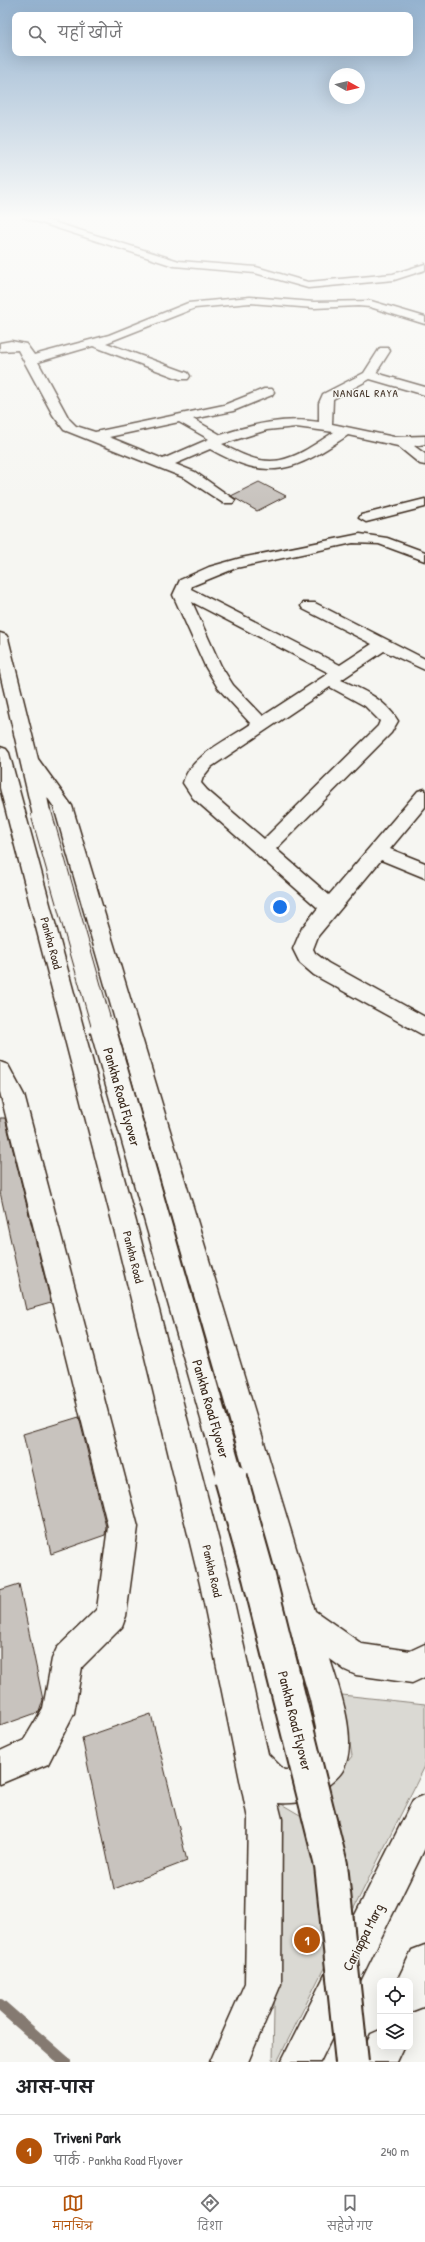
<!DOCTYPE html>
<html lang="hi">
<meta charset="utf-8">
<style>
:root{--surface:#fff;--page:#f6f6f6;--text:#202124;--muted:#757577;--line:#e0e0e0;--accent:#b45309}
body{margin:0;font-family:"Patrick Hand","Playpen Sans Deva",sans-serif;background:var(--page);color:var(--text)}
.controls{position:absolute;right:12px;bottom:12px;display:grid;overflow:hidden;border-radius:8px;box-shadow:0 4px 16px #0002}
.controls button{width:36px;height:36px;display:grid;place-items:center;padding:0;border:0;border-bottom:1px solid var(--line);background:var(--surface);color:var(--text);font:20px sans-serif}
.compass{position:absolute;left:329px;top:68px;width:36px;height:36px;border-radius:50%;background:var(--surface);box-shadow:0 4px 16px #0002;rotate:98deg}
.you{position:absolute;left:280px;top:907px;width:14px;height:14px;margin:-10px;border:3px solid #fff;border-radius:50%;background:#1a73e8;box-shadow:0 0 0 6px #1a73e833}
.badge{display:grid;place-items:center;width:26px;height:26px;border-radius:50%;background:var(--accent);color:#fff;font-size:13px;font-weight:700}
.pin{position:absolute;translate:-50% -50%;border:2px solid #fff;box-shadow:0 1px 4px #0006}
.list{margin:0;padding:0;list-style:none}
h2{display:flex;justify-content:space-between;align-items:center;height:52px;margin:0;padding:0 16px;font-size:17px}
h2 small{font-size:13px;font-weight:400;color:var(--muted)}
.list li{display:grid;grid-template-columns:26px 1fr auto;gap:12px;align-items:center;box-sizing:border-box;height:72px;padding:0 16px;border-top:1px solid var(--line)}
.list b{display:block;font-size:15px;white-space:nowrap}
.list p{margin:0;font-size:13px;white-space:nowrap;color:var(--muted)}
.list em{font-size:13px;font-style:normal;color:var(--muted)}
.icon{flex:none;width:22px;height:22px;fill:none;stroke:currentColor;stroke-width:2;stroke-linecap:round;stroke-linejoin:round}
.map{position:relative;flex:none;width:425px;height:2062px;overflow:hidden}
.search{position:absolute;background:var(--surface);box-shadow:0 4px 16px #0002;left:12px;right:12px;top:12px;height:44px;display:flex;align-items:center;gap:10px;box-sizing:border-box;padding:0 14px;border-radius:8px;color:var(--muted);font-size:15px}
.sheet{height:124px;background:var(--surface)}
nav{display:flex;justify-content:space-around;align-items:center;box-sizing:border-box;height:56px;border-top:1px solid var(--line);background:var(--surface);font-size:11px;color:var(--muted)}
nav a{display:grid;justify-items:center;gap:2px}
nav .on{color:var(--accent)}
.map>svg:first-child{display:block}
.green{fill:#dad9d3;stroke:#8a8278}
.lines{fill:none;stroke-linecap:round;stroke-linejoin:round}
.stream{stroke:#857a71;stroke-width:12}
.building{fill:#c8c3be;stroke:#3b2a1e}
.minor-casing{stroke:#3b2a1e;stroke-width:3}
.major-casing{stroke:#3b2a1e;stroke-width:3}
.minor{fill:#f6f6f2;fill-rule:evenodd}
.major{fill:#f6f6f2;fill-rule:evenodd}
.major-bridge-far2-casing{stroke:#3b2a1e;stroke-width:22;stroke-linecap:butt}
.major-bridge-far1-casing{stroke:#3b2a1e;stroke-width:28;stroke-linecap:butt}
.major-bridge-casing{stroke:#3b2a1e;stroke-width:36;stroke-linecap:butt}
.major-bridge-far2{stroke:#f6f6f2;stroke-width:20}
.major-bridge-far1{stroke:#f6f6f2;stroke-width:25}
.major-bridge{stroke:#f6f6f2;stroke-width:32}
.labels{text-anchor:middle;stroke-width:3;stroke-linejoin:round;paint-order:stroke}
.far-neighbourhood-label{font-size:11px;letter-spacing:1px;fill:#3b2a1e;stroke:#f6f6f2}
.street-label{font-size:12px;fill:#3b2a1e;stroke:#f6f6f2}
.near-street-label{font-size:14px;fill:#3b2a1e;stroke:#f6f6f2}
</style>
<div class="map">
<svg width="425" height="2062" viewBox="0 0 425 2062">
<rect width="100%" height="100%" fill="#f6f6f2"/>
<filter id="ink" filterUnits="userSpaceOnUse"><feTurbulence type="fractalNoise" baseFrequency=".025" numOctaves="2"/><feDisplacementMap in="SourceGraphic" scale="8" xChannelSelector="R" yChannelSelector="G"/><feConvolveMatrix kernelMatrix="1 2 1 2 8 2 1 2 1" color-interpolation-filters="sRGB"/></filter>
<g filter="url(#ink)">
<path class="green" d="M342 1695 425 1704V1766L277 2062H273L278 1802 305 1818 352 1756Z"/>
<g class="lines">
<path class="stream" d="M0 2005 65 2062"/>
</g>
<g class="building">
<path d="M259 482 286 496 257 511 231 496Z"/>
<path d="M0 1118H5L51 1303 26 1310 0 1192Z"/>
<path d="M79 1417 106 1527 105 1535 51 1554 23 1434Z"/>
<path d="M19 1584 43 1700 39 1712 0 1726V1590Z"/>
<path d="M151 1714 187 1861 114 1889 82 1738Z"/>
</g>
<g class="lines">
<g class="minor-casing">
<g id="minor">
<path d="M23 217H37L179 261 256 267 308 282 393 274 425 264V270L394 280 308 288 255 273 174 266Z"/>
<path d="M250 297 314 302 371 301 425 317V324L370 307 358 306 314 308 250 303 195 308 106 343 188 373 190 376 188 379H180L93 346 38 362 69 419 76 426 95 432 224 405 264 389H272L274 392 272 395 233 411 193 419 221 435C253 424 284 417 319 422V403L323 394 364 373 380 348H388L390 351 376 373 425 387V395L370 379 333 399 332 424 394 437 425 436V444L414 446 425 454V465L420 464 398 446 348 435C295 471 270 483 210 449L175 464 195 472 235 500 233 503H223L185 478 64 430 53 415 18 350 0 351V343L11 341 26 344 34 355 109 335 188 303ZM179 422 209 439 163 459 109 437ZM296 427 334 432C289 462 272 473 222 444L267 430Z"/>
<path d="M425 499V507L366 522 359 518 361 515Z"/>
<path d="M360 534 387 538 425 552V561L379 544 353 543 236 568 192 586 191 589 340 665 372 644 303 609 301 606 303 603H315L425 659V670L384 651 341 680C363 690 385 699 398 721L391 733 276 849 329 895 418 791 425 789V807L390 849 425 863V878L381 860 318 936 313 949 315 953 328 963 425 1017V1036L314 975 300 963 293 949 302 928 318 908 193 798 183 783C189 757 229 739 251 724L218 688 205 666 173 595 180 580 209 567 241 558ZM192 602 329 673 263 716 233 685 221 666ZM330 687 365 706 380 721 378 726 264 839 207 790 201 783 203 777 211 767Z"/>
<path d="M0 1062 8 1065 24 1095 138 1527 126 1616 122 1627 82 1667 74 1713 48 1764 0 1784V1751L24 1740 43 1708 52 1659 57 1648 97 1609 108 1527 0 1092Z"/>
</g>
</g>
<g class="major-casing">
<g id="major">
<path d="M0 633 6 635 8 638 38 759 72 806 315 1611 362 1644 410 1651 425 1644V1677L412 1683 356 1675 345 1670 330 1659C339 1689 359 1740 343 1770 339 1777 330 1784 323 1789 306 1802 300 1804 278 1803L282 1819 281 1984 248 2062H210L245 1983 248 1819 200 1584 115 1233 0 788V747L6 749 9 753 139 1233 230 1584 268 1754 284 1770H293L315 1752 316 1728 310 1700 54 807 47 797 51 816 49 820 42 822 35 820 33 816 0 673Z"/>
<path d="M425 1795V1848L320 2062H281L413 1800Z"/>
<path d="M425 1945V2002L423 2007 410 2012V1981H397L412 1950Z"/>
<path d="M380 2030V2047H403L396 2062H358L371 2034Z"/>
</g>
</g>
<use href="#minor" class="minor"/>
<use href="#major" class="major"/>
<g class="major-bridge-far2-casing">
<path id="major-bridge-far2" d="M42 816 103 1030"/>
</g>
<g class="major-bridge-far1-casing">
<path id="major-bridge-far1" d="M103 1029 231 1479"/>
</g>
<g class="major-bridge-casing">
<path id="major-bridge" d="M231 1478 259 1577 331 1865 352 2062"/>
</g>
<use href="#major-bridge-far2" class="major-bridge-far2"/>
<use href="#major-bridge-far1" class="major-bridge-far1"/>
<use href="#major-bridge" class="major-bridge"/>
</g>
</g>
<linearGradient id="sky" x2="0" y2="1"><stop stop-color="#94b2cf"/><stop offset="0.43" stop-color="#fbfbf9"/><stop offset="1" stop-color="#fbfbf9" stop-opacity="0"/></linearGradient>
<rect width="425" height="505" fill="url(#sky)"/>
<g class="labels">
<g class="far-neighbourhood-label">
<text x="366" y="397">NANGAL RAYA</text>
</g>
<g class="street-label">
<text transform="translate(51 943) rotate(75)" y="4">Pankha Road</text>
<text transform="translate(133 1257) rotate(76)" y="4">Pankha Road</text>
<text transform="translate(212 1571) rotate(77)" y="4">Pankha Road</text>
</g>
<g class="near-street-label">
<text transform="translate(122 1097) rotate(74)" y="5">Pankha Road Flyover</text>
<text transform="translate(211 1409) rotate(74)" y="5">Pankha Road Flyover</text>
<text transform="translate(295 1721) rotate(76)" y="5">Pankha Road Flyover</text>
<text transform="translate(363 1937) rotate(-63)" y="5">Cariappa Marg</text>
</g>
</g>
</svg>
<div class="controls">
<button><svg class="icon" aria-label="locate" viewBox="0 0 24 24"><circle cx="12" cy="12" r="6"/><path d="M12 2v4M12 18v4M2 12h4M18 12h4"/></svg></button>
<button><svg class="icon" aria-label="layers" viewBox="0 0 24 24"><path d="M12 4l9 5-9 5-9-5zM3 14l9 5 9-5"/></svg></button>
</div>
<svg class="compass" viewBox="-18 -18 36 36"><path d="M0-13l5 13h-10z" fill="#e53935"/><path d="M0 13l5-13h-10z" fill="#757577"/></svg>
<div class="you"></div>
<div class="pin badge" style="left:307px;top:1940px">1</div>
<div class="search"><svg class="icon" aria-label="search" viewBox="0 0 24 24"><circle cx="10" cy="10" r="6"/><path d="M15 15l6 6"/></svg>यहाँ खोजें</div>
</div>
<section class="sheet">
<h2>आस-पास<small></small></h2>
<ul class="list">
<li><span class="badge">1</span><div><b>Triveni Park</b><p>पार्क · Pankha Road Flyover</p></div><em>240 m</em></li>
</ul>
</section>
<nav>
<a class="on"><svg class="icon" aria-label="map" viewBox="0 0 24 24"><path d="M3 6l6-2 6 2 6-2v14l-6 2-6-2-6 2zM9 4v14M15 6v14"/></svg>मानचित्र</a>
<a><svg class="icon" aria-label="directions" viewBox="0 0 24 24"><path d="M12 3l9 9-9 9-9-9zM9 14v-3h6M13 9l2 2-2 2"/></svg>दिशा</a>
<a><svg class="icon" aria-label="saved" viewBox="0 0 24 24"><path d="M7 4h10v16l-5-4-5 4z"/></svg>सहेजे गए</a>
</nav>
